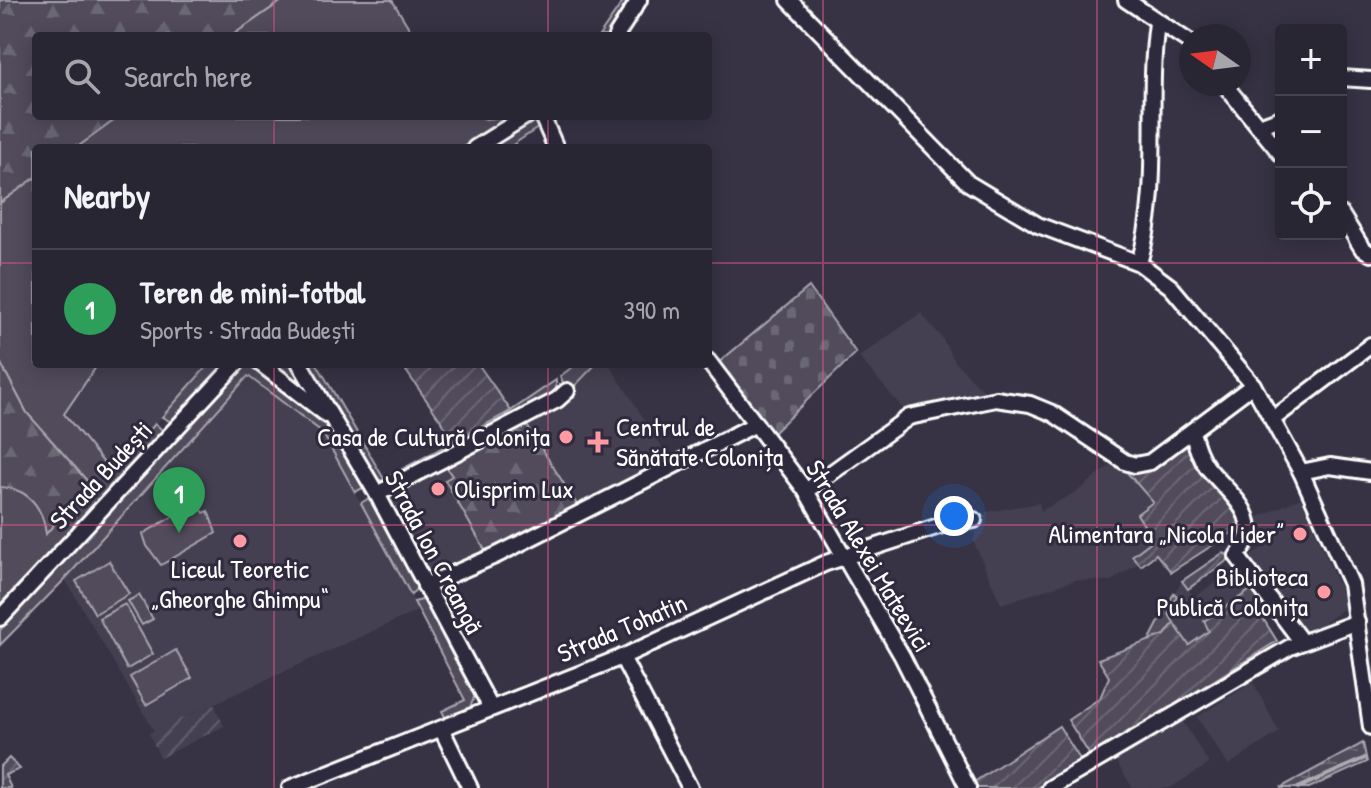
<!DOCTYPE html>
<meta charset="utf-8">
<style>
:root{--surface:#292634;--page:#353240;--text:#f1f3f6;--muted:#a5a5ac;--line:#45434f;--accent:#ff9aa2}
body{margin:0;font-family:"Patrick Hand",sans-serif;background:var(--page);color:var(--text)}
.controls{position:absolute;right:24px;top:24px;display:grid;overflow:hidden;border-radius:8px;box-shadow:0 4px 20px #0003}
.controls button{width:72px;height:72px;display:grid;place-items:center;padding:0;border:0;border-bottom:2px solid var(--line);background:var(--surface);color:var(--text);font:40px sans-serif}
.compass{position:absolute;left:1179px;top:24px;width:72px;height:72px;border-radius:50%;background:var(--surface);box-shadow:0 4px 20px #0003;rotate:284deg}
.you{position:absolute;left:954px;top:516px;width:28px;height:28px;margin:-20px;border:6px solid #fff;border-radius:50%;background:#1a73e8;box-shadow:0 0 0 12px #1a73e833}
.badge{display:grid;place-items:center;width:52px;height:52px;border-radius:50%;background:var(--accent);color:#fff;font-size:26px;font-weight:700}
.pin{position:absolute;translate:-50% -66px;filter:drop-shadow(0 2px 4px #0008)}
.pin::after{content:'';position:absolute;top:42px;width:28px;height:24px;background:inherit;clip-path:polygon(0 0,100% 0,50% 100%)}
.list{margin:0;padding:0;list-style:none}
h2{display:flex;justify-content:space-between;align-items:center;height:104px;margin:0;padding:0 32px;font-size:34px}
h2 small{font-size:26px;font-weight:400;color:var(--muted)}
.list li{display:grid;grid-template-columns:52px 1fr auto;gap:24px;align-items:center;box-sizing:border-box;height:120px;padding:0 32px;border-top:2px solid var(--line)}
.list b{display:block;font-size:30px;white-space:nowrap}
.list p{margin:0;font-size:26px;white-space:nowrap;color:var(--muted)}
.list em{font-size:26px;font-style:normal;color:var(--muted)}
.icon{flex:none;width:44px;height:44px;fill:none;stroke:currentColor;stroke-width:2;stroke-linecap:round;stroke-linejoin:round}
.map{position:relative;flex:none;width:1371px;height:788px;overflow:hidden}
.search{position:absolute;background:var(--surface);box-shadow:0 4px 20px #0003;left:32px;top:32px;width:680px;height:88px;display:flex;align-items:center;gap:20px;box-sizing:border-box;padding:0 28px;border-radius:8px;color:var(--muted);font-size:30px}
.panel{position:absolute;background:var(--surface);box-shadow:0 4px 20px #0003;left:32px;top:144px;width:680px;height:224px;border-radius:8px}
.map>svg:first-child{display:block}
.built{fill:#444051}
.industrial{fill:url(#industrial-furrows)}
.grass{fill:#514c5c;stroke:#a8a6ae;stroke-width:2}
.forest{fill:url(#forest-firs);stroke:#a8a6ae;stroke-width:2}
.wetland{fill:url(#wetland-marsh);stroke:#a8a6ae;stroke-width:2}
.cemetery{fill:url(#cemetery-stones);stroke:#a8a6ae;stroke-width:2}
.garden{fill:url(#garden-furrows);stroke:#a8a6ae;stroke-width:2}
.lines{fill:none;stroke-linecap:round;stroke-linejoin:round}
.stream{stroke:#adabb2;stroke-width:4}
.minor-casing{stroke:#fff;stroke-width:20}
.minor{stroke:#2f2a3d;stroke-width:14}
.grid{fill:none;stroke:#d15284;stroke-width:2;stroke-opacity:0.55}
.poi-dot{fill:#ff9aa2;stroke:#2f2a3d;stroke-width:3}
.labels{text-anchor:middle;stroke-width:6;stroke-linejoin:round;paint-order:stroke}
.poi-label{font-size:26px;fill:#fff;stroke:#2f2a3d;text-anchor:end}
.street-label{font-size:26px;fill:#fff;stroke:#2f2a3d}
</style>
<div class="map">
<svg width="1371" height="788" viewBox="0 0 1371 788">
<defs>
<pattern id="industrial-furrows" width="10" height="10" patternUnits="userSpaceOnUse" patternTransform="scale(2)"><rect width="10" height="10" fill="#444051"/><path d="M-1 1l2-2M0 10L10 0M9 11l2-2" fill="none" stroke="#605d6b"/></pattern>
<pattern id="forest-firs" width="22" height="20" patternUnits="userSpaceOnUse" patternTransform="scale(2)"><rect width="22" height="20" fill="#514c5c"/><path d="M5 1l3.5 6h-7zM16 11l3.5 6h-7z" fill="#6b6774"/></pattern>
<pattern id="wetland-marsh" width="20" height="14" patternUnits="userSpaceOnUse" patternTransform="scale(2)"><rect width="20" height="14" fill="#514c5c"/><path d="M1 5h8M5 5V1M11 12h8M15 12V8" fill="none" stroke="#6b6774"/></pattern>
<pattern id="cemetery-stones" width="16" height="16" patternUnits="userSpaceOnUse" patternTransform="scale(2)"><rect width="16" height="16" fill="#514c5c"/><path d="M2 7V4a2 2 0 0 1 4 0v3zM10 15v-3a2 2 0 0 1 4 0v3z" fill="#6b6774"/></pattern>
<pattern id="garden-furrows" width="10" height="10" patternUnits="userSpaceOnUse" patternTransform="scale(2)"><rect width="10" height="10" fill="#514c5c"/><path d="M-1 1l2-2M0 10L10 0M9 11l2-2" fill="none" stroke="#6b6774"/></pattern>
</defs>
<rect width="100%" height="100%" fill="#373345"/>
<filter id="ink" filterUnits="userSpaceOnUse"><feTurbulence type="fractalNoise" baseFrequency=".0125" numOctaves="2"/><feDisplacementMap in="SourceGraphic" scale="16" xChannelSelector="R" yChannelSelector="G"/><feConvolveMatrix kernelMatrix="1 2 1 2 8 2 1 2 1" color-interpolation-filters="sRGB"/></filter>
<g filter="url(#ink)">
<g class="built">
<path d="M921 313 942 338 956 363 988 395 905 411 859 357Z"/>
<path d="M98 364H209L112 473 64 413Z"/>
<path d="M596 364H609L669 458 578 506 528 427 520 425 568 393Z"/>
<path d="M248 376 322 432 419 610 154 731 65 579Z"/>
<path d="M1116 461 1154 502V540L1133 556 1139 563 1111 581 1075 580 1001 604 973 540 986 512 1039 503 1041 511 1078 491Z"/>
<path d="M445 465 452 476 445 480 486 552 429 580 389 504 399 488Z"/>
<path d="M1301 498 1347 606 1306 636 1249 558 1264 546 1254 519Z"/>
<path d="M1241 566 1268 605 1192 656 1172 625 1169 614 1177 596 1174 593 1182 581 1194 597Z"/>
<path d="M1253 682 1279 732 1228 765 1197 717Z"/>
<path d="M1180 717 1209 764 1170 788H1133L1113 757Z"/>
</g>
<path class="industrial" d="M214 704 224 726 160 758 149 733Z"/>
<g class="grass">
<path d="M283 0H392L414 36H231Z"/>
<path d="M624 0H631L608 36H599Z"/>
<path d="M120 116H477L486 119 513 116 461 148H76Z"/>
<path d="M536 119 539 127 508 148H489Z"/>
<path d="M36 177V364H98L64 414 112 473 155 424 165 432 0 604V487C27 488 43 506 46 532L89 483 27 413 0 362V203Z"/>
<path d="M209 364H225L173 423 162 417Z"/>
<path d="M270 364H294L304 385 301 387Z"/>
<path d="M308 364H317L384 479 458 439 460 446 392 482 375 479Z"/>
<path d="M577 364H596L568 393 560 376Z"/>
<path d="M248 366 255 367 330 426 365 487 355 492 322 432 248 376 65 579 0 645V630L242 368Z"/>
<path d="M556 380V397L509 419 505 415Z"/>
<path d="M371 497 417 580V588L411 595 361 503Z"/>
<path d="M197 502 204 513 208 511 216 533 161 565 147 546 143 534Z"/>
<path d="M109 561 129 594 95 614 76 581Z"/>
<path d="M1174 593 1177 596 1169 614 1174 623 1165 635 1149 641Z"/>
<path d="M139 595 153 619 142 625 128 601Z"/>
<path d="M426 599 475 690C474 710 463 713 447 721L442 711 465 700 414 602Z"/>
<path d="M125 604 153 654 127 669 99 618Z"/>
<path d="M176 650 192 678 146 705 130 677Z"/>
</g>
<g class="forest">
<path d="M0 0H283L231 36H36V116H120L76 148H36V177L0 203Z"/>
<path d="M0 362 27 413 89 483 46 534C43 507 28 488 0 487Z"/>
<path d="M520 425 528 427 578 506 486 552 445 480 452 476 445 465Z"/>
</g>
<path class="wetland" d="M1363 743 1367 762 1309 788H1280Z"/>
<path class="cemetery" d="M809 287 856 353 771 435 717 364Z"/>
<g class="garden">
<path d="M409 364H478L511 411 455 441 404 368Z"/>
<path d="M1187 444 1199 468 1228 496 1244 525 1171 572 1156 554 1141 566 1132 556 1153 540 1137 514 1153 502 1124 469 1155 467Z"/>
<path d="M1223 553 1228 555V560L1188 589 1182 581Z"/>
<path d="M1255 587 1268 605 1259 612 1277 641 1091 757 1068 720 1100 698 1109 677 1098 659 1165 635 1174 623 1189 645 1209 631 1204 621Z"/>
<path d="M1059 726 1081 761 1037 788H977L974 782Z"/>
<path d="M9 758 20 769 5 775 11 788H0V767Z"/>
</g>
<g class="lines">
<path class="stream" d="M1298 788 1365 758"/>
<g class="minor-casing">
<g id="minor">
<path d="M789 0 968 183 1038 225 1139 263 1171 287 1253 385 1301 472 1351 584 1371 727"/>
<path d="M1126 0 1191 43"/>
<path d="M616 36 639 0"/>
<path d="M1341 78 1371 80"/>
<path d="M1224 84 1281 154"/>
<path d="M542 116 556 148"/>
<path d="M1259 126 1281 118"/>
<path d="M475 148 526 116"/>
<path d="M1341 214 1362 248 1371 254"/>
<path d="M1139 263C1162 186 1146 103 1157 23"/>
<path d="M708 361 806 491 902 656 968 788"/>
<path d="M261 364 327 415"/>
<path d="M300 364 377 494 491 708"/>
<path d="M1273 419 1371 345"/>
<path d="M1192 432C1196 445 1199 456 1207 467 1230 496 1268 518 1237 556L1301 641"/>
<path d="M1301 472 1330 466 1371 472"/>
<path d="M806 491 909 417 996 399 1030 404 1052 413 1125 462 1135 465 1150 462 1253 385"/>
<path d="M377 494 557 400 567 391"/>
<path d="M425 586 497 555 756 424"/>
<path d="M0 618 236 364"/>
<path d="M622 657 690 788"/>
<path d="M442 730 470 788"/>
<path d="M290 788 622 657 826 563 942 525 974 520"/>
<path d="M1050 788 1290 647 1357 622"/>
</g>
</g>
<use href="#minor" class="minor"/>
</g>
</g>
<path class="grid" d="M274 0V36M548 0V36M823 0V788M1097 0V788M274 116V148M548 116V148M0 263H36M708 263H1371M274 364V788M548 364V788M0 525H1371"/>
<g class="poi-dot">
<circle cx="566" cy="437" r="8"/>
<path d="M594 430h8v8h8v8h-8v8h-8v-8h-8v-8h8z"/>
<circle cx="438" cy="489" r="8"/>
<circle cx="1300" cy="534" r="8"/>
<circle cx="240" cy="541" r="8"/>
<circle cx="1324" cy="592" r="8"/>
</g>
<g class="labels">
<g class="poi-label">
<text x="616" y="436" text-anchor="start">Centrul de<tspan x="616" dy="30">Sănătate Colonița</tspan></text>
<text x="550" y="446">Casa de Cultură Colonița</text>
<text x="454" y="498" text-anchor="start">Olisprim Lux</text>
<text x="1284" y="543">Alimentara „Nicola Lider”</text>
<text x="240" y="578" text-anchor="middle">Liceul Teoretic<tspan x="240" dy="30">„Gheorghe Ghimpu“</tspan></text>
<text x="1308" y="586">Biblioteca<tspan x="1308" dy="30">Publică Colonița</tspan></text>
</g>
<g class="street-label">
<text transform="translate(101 475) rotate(-47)" y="9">Strada Budești</text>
<text transform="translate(434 552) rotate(62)" y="9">Strada Ion Creangă</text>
<text transform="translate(869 556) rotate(59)" y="9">Strada Alexei Mateevici</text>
<text transform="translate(622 628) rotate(-23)" y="9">Strada Tohatin</text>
</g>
</g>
</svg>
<div class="controls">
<button>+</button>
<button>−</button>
<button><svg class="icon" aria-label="locate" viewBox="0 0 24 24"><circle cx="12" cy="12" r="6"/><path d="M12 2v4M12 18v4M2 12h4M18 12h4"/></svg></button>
</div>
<svg class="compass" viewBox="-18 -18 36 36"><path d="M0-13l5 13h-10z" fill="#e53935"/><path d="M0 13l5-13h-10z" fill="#a5a5ac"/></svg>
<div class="you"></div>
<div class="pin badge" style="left:179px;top:533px;background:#2e9e5b">1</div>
<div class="search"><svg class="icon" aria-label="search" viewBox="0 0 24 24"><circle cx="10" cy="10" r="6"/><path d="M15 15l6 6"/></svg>Search here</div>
<section class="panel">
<h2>Nearby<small></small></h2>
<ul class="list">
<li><span class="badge" style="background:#2e9e5b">1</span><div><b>Teren de mini-fotbal</b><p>Sports · Strada Budești</p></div><em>390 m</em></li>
</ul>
</section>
</div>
